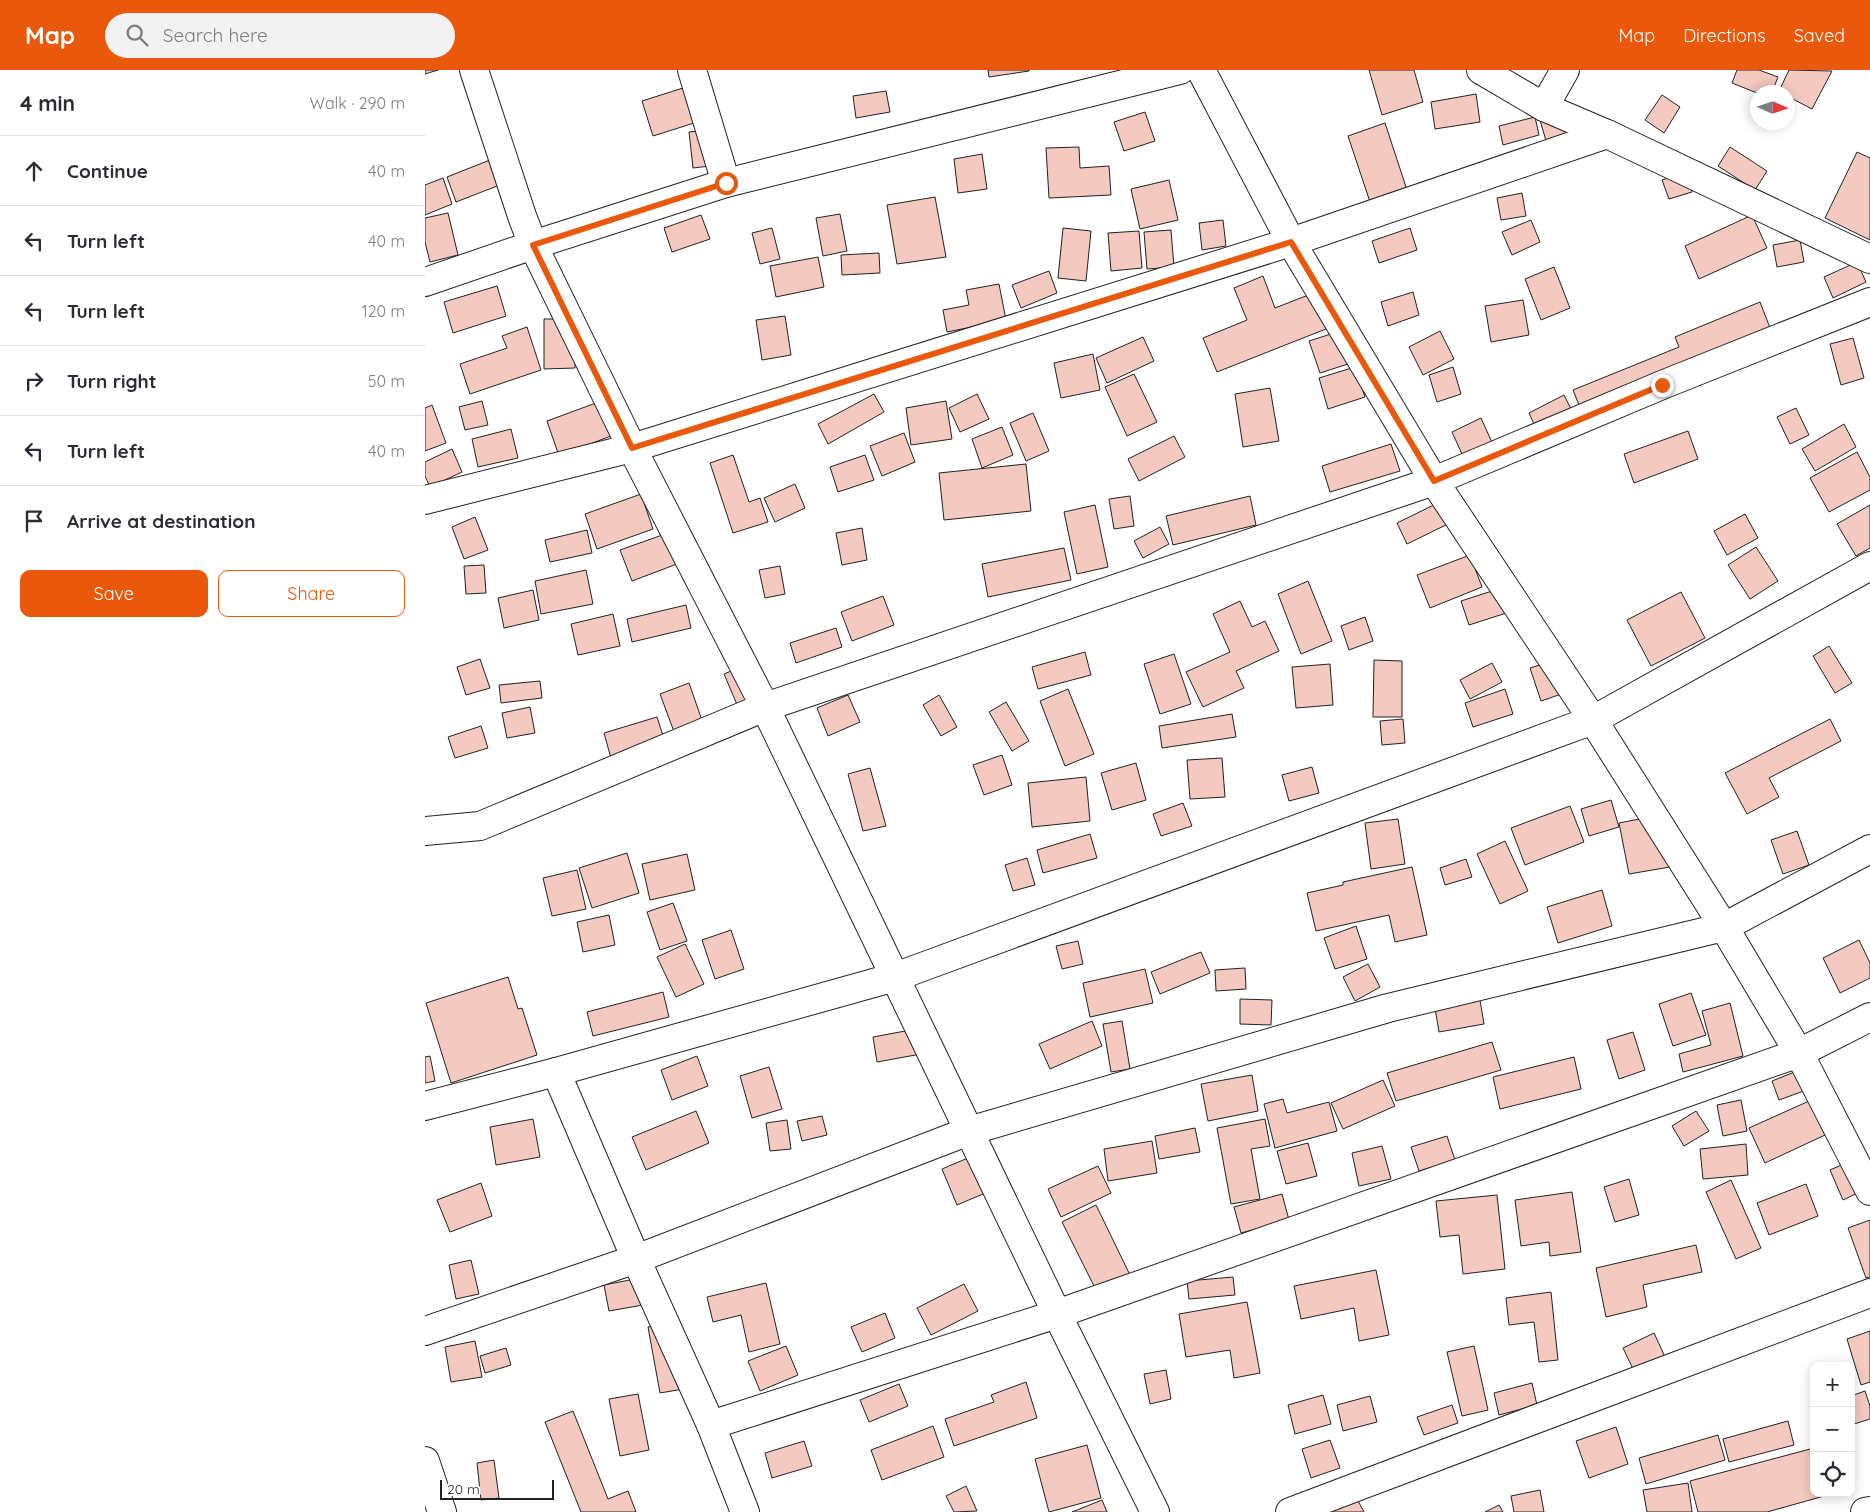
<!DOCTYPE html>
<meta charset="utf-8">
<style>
:root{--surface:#fff;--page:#f2f2f3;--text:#2b2b33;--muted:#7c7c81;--line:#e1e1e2;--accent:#ea580c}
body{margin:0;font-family:Quicksand,sans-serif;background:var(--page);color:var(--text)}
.controls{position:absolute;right:15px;bottom:15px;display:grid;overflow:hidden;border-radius:10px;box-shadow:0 2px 12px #0003}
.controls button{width:45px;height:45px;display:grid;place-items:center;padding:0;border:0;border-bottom:1px solid var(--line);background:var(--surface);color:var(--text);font:25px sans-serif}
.compass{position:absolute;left:1325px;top:15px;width:45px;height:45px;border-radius:50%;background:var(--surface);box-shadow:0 2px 12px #0003;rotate:93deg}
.scale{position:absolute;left:15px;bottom:12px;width:114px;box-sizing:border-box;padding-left:5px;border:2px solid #222;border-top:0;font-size:14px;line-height:18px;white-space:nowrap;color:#222;-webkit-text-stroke:4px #fff;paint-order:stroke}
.stop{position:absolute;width:15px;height:15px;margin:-11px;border:4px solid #ea580c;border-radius:50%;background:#fff}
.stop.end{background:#ea580c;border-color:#fff;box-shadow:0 1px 5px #0008}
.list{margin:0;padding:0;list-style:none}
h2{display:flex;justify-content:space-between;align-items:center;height:65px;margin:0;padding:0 20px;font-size:21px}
h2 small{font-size:16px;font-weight:400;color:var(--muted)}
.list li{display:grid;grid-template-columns:32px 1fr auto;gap:15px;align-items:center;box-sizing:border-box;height:70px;padding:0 20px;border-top:1px solid var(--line)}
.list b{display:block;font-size:19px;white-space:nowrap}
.list em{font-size:16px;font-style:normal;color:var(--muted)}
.actions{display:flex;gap:10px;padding:15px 20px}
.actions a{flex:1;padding:11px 0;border:1px solid var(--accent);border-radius:10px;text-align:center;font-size:18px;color:var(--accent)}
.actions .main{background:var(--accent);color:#fff}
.icon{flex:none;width:28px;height:28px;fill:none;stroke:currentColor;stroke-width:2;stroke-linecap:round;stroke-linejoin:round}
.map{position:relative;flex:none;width:1445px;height:1442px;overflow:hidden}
header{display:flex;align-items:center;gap:30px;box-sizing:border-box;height:70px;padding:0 25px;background:var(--accent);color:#fff}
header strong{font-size:24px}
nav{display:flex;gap:28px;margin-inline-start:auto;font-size:18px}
.search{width:350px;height:45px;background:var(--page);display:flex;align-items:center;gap:12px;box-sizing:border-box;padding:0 18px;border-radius:28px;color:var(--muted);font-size:19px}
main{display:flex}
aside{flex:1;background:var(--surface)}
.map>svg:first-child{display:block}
.building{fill:#f3c9c0;stroke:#222}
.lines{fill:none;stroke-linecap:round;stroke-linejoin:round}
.minor-casing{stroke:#222;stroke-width:30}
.minor{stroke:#fff;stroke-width:28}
.route{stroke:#ea580c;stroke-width:6}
</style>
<header>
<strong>Map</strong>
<div class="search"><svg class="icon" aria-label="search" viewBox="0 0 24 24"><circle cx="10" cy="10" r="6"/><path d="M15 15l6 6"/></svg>Search here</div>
<nav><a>Map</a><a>Directions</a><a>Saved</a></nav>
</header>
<main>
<aside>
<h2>4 min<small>Walk · 290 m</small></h2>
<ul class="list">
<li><svg class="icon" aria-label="ahead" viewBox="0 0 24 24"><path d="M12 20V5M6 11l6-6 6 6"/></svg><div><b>Continue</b></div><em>40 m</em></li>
<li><svg class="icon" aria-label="left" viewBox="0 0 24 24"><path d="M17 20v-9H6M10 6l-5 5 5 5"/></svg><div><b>Turn left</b></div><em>40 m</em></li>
<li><svg class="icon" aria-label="left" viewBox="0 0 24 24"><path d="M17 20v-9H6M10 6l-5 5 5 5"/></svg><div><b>Turn left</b></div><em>120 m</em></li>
<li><svg class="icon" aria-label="right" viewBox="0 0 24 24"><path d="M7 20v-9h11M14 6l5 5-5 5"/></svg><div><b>Turn right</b></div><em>50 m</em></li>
<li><svg class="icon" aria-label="left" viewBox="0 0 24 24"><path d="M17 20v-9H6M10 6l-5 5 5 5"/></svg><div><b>Turn left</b></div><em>40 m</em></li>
<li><svg class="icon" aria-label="arrive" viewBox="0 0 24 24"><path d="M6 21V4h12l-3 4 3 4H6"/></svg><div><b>Arrive at destination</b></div></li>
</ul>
<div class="actions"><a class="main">Save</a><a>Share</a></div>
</aside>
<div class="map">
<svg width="1445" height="1442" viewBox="0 0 1445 1442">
<rect width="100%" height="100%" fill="#fff"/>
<g class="building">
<path d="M0 0H13L0 4Z"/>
<path d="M563 0H604V1L564 7Z"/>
<path d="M944 0H989L998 32 957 45Z"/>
<path d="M1312 0H1334L1353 7 1347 22 1332 23 1307 13Z"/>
<path d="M1364 0 1407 1 1387 39 1362 26V22L1354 21Z"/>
<path d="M277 12 288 47 228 66 217 31Z"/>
<path d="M461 21 465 42 431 48 428 26Z"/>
<path d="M1051 24 1055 52 1010 59 1006 32Z"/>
<path d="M1237 25 1255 37 1239 63 1220 50Z"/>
<path d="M720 42 730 71 699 81 689 52Z"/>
<path d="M1110 47 1114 65 1078 75 1074 56Z"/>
<path d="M1114 47 1160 65 1122 74Z"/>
<path d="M960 53 983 123 946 135 923 66Z"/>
<path d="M299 58 302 94 268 98 264 62Z"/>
<path d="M654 77 655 98 684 96 686 125 624 128 621 78Z"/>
<path d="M1305 77 1342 101 1330 120 1293 96Z"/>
<path d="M1432 82 1445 88V170L1400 148Z"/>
<path d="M80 84 90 109 31 132 22 107Z"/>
<path d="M557 84 562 119 533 123 529 89Z"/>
<path d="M1261 102 1267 122 1244 129 1237 110Z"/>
<path d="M18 108 27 134 0 145V115Z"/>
<path d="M744 110 753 150 715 159 706 119Z"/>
<path d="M1097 123 1101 146 1076 150 1072 128Z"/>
<path d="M510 127 521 187 472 194 462 135Z"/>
<path d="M23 143 33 185 5 192 0 172V148Z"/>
<path d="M415 144 422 181 398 186 391 148Z"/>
<path d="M276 145 285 169 247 182 239 158Z"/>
<path d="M1327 145 1342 178 1274 209 1260 176Z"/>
<path d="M798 150 801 176 777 180 774 153Z"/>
<path d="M1106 150 1115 172 1087 185 1077 162Z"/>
<path d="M347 158 355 189 335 194 327 163Z"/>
<path d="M638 158 666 161 661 211 633 208Z"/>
<path d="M985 158 992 180 954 193 947 171Z"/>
<path d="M746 160 749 197 722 199 719 162Z"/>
<path d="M714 161 717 198 686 201 683 163Z"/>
<path d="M1375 170 1379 192 1352 197 1348 175Z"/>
<path d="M454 183 455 203 417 205 416 185Z"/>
<path d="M393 187 399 217 351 227 345 196Z"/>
<path d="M1432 192 1441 212 1408 228 1399 207Z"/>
<path d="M1129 197 1145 238 1116 250 1100 209Z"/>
<path d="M624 201 632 223 596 238 587 215Z"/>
<path d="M838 206 850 238 891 222 906 257 792 302 778 268 822 250 809 218Z"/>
<path d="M574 214 581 250 522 262 518 240 544 235 541 220Z"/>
<path d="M72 216 81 246 28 263 19 232Z"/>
<path d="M988 222 994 245 963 256 956 232Z"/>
<path d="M1098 230 1104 265 1066 272 1060 236Z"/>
<path d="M1335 232 1347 263 1156 340 1148 320 1254 277 1250 267Z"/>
<path d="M360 246 366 285 337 290 331 250Z"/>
<path d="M119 249H150V298L119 299Z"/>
<path d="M102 257 116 300 45 324 35 294 82 278 77 266Z"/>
<path d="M1015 261 1029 289 998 305 984 277Z"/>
<path d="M912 262 923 294 895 303 884 271Z"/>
<path d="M718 267 729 291 682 313 671 288Z"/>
<path d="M1428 268 1439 308 1416 315 1405 274Z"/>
<path d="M668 284 675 320 636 328 629 293Z"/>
<path d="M930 297 940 327 903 339 894 308Z"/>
<path d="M1028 297 1036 324 1012 332 1004 305Z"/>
<path d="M709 304 732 352 702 366 680 317Z"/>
<path d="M845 318 854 371 818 377 810 324Z"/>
<path d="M449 324 459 342 403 374 393 354Z"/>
<path d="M552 324 564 349 535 362 524 338Z"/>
<path d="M1139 325 1149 345 1113 363 1104 343Z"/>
<path d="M179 330 191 364 134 386 122 351Z"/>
<path d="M57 331 63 355 40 360 34 337Z"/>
<path d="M521 331 527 369 486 375 481 338Z"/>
<path d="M7 335 21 373 0 381V338Z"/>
<path d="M1371 338 1384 365 1365 374 1352 347Z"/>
<path d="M608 343 624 381 601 391 585 353Z"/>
<path d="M1056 348 1070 379 1041 393 1027 362Z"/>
<path d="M1419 354 1431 377 1390 401 1377 379Z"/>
<path d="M577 357 588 385 557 398 547 369Z"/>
<path d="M86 359 93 388 53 397 47 369Z"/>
<path d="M1263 361 1273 389 1209 413 1199 384Z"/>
<path d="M479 363 490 392 457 406 445 376Z"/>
<path d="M749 366 760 387 714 411 703 389Z"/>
<path d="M966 374 975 401 905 422 897 396Z"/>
<path d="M27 379 37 402 5 417 0 406V392Z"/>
<path d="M1432 382 1445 407V420L1404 442 1385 408Z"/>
<path d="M308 385 324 432 335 428 343 452 308 463 285 393Z"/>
<path d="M440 385 449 410 413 422 405 397Z"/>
<path d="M601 394 606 441 519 450 514 403Z"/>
<path d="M370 414 380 438 350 452 339 428Z"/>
<path d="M216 424 228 459 172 479 160 444Z"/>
<path d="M705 426 709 456 689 459 684 429Z"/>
<path d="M825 426 831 455 748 475 741 446Z"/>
<path d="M1021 429 1031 450 982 474 972 453Z"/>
<path d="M670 435 683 497 652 504 639 442Z"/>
<path d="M1445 435V478L1431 486 1412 454Z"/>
<path d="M1320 444 1333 468 1302 485 1289 461Z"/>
<path d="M50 447 63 480 39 489 27 457Z"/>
<path d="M735 457 744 474 718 488 709 471Z"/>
<path d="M437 458 442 490 417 495 411 463Z"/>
<path d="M162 460 167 483 125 492 120 470Z"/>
<path d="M240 464 252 494 207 511 195 480Z"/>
<path d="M1331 477 1353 511 1325 529 1303 495Z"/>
<path d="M639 478 646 510 563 527 557 494Z"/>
<path d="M1045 485 1057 517 1005 538 992 505Z"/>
<path d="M59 495 61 523 41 524 39 496Z"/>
<path d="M355 496 360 524 340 528 334 500Z"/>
<path d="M161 500 168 534 116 544 110 511Z"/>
<path d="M883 511 907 571 876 584 853 524Z"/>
<path d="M1092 513 1100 537 1044 555 1036 531Z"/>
<path d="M108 520 114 550 79 558 73 528Z"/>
<path d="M1256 522 1280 568 1226 596 1202 550Z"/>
<path d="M458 526 469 555 427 571 416 542Z"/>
<path d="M815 531 827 557 840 551 854 581 811 601 819 618 778 637 761 602 805 582 788 544Z"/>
<path d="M261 535 266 558 207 572 202 549Z"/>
<path d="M188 544 195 576 153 585 146 554Z"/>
<path d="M940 547 948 571 924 580 916 556Z"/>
<path d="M411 558 417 577 371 593 365 573Z"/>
<path d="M1404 576 1427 613 1410 623 1388 586Z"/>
<path d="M660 582 666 605 613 619 607 597Z"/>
<path d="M749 584 766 634 735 644 719 594Z"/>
<path d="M1141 587 1151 619 1116 631 1105 598Z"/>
<path d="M55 589 65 618 41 625 32 597Z"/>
<path d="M949 590 977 591V647H948Z"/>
<path d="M325 593 341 632 316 644 299 604Z"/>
<path d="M1067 593 1077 612 1045 629 1035 610Z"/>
<path d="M905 594 908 635 871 638 867 597Z"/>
<path d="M115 611 117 628 76 633 74 615Z"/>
<path d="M264 613 279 656 251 667 235 624Z"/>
<path d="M643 619 669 684 640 696 615 631Z"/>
<path d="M1080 619 1088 644 1048 657 1040 633Z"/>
<path d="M423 625 435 652 403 666 392 638Z"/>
<path d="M514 625 532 657 516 666 498 635Z"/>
<path d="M581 632 604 671 587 681 564 642Z"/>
<path d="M105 637 110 663 82 668 77 643Z"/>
<path d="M807 644 811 667 737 678 734 656Z"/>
<path d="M232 647 241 675 187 692 179 663Z"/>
<path d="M978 649 980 673 957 675 955 651Z"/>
<path d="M1405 649 1416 671 1344 708 1354 727 1322 744 1300 703Z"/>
<path d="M56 656 63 678 30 688 23 667Z"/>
<path d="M577 685 587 715 559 725 548 695Z"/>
<path d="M797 688 800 727 765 729 762 690Z"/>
<path d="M711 693 721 730 687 740 676 703Z"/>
<path d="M887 697 894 723 864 731 857 705Z"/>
<path d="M445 698 461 756 438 761 423 704Z"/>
<path d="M661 707 665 751 607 757 603 713Z"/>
<path d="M1186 730 1194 757 1164 766 1156 739Z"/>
<path d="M758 733 767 756 736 766 728 744Z"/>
<path d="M1145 736 1159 772 1100 795 1086 758Z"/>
<path d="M1235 745 1245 797 1204 804 1194 753Z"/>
<path d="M973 749 980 794 946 799 940 753Z"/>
<path d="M1372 761 1384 795 1358 804 1346 770Z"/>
<path d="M665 764 672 788 618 803 612 780Z"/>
<path d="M1080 771 1103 821 1075 834 1052 784Z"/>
<path d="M202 783 214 823 167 838 154 798Z"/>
<path d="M262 784 270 820 225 830 217 794Z"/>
<path d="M602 788 610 815 588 821 580 795Z"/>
<path d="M1041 789 1047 807 1020 815 1015 798Z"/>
<path d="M987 797 1002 865 970 872 964 845 891 861 882 823 918 815V812Z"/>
<path d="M152 800 161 839 127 846 118 808Z"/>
<path d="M1177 820 1187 856 1133 873 1122 837Z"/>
<path d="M248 833 262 871 235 880 222 842Z"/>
<path d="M184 845 190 875 158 882 152 852Z"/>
<path d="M931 856 942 889 910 899 899 868Z"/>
<path d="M306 860 319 899 290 909 277 870Z"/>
<path d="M1434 870 1445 893V908L1415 923 1398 888Z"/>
<path d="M653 871 658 894 637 899 631 876Z"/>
<path d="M260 874 279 914 251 927 232 887Z"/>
<path d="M776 882 785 903 735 924 726 902Z"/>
<path d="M943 894 955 917 930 931 918 907Z"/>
<path d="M820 898 821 919 791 921 790 900Z"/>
<path d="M720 899 728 933 665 947 658 913Z"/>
<path d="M83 907 93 939 97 938 112 985 26 1013 1 933Z"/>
<path d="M238 922 244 947 168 966 162 942Z"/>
<path d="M1266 923 1281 965 1248 976 1234 934Z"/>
<path d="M815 929 847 930 846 955 815 954Z"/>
<path d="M1055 930 1059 954 1014 962 1010 938Z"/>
<path d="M1305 933 1318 986 1258 1002 1254 984 1286 975 1277 941Z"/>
<path d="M667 951 677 976 625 999 614 974Z"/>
<path d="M697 951 705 999 686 1002 678 954Z"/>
<path d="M491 959 496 984 452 992 448 967Z"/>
<path d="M1208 962 1220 1000 1194 1009 1182 970Z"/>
<path d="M1067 972 1076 1000 971 1031 962 1003Z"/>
<path d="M5 986 10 1011 0 1013V987Z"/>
<path d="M272 986 283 1016 247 1030 236 1000Z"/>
<path d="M1149 987 1156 1019 1075 1039 1068 1007Z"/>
<path d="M344 997 357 1039 327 1048 315 1006Z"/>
<path d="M1377 999 1384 1019 1354 1030 1347 1011Z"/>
<path d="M827 1005 833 1041 783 1051 776 1014Z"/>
<path d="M958 1010 970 1036 918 1059 906 1033Z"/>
<path d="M858 1029 862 1043 904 1032 912 1061 850 1078 839 1034Z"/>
<path d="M1316 1030 1322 1061 1298 1066 1292 1035Z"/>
<path d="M1384 1031 1400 1065 1340 1093 1324 1058Z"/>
<path d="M271 1041 284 1073 221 1100 207 1067Z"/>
<path d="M1271 1041 1284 1061 1259 1076 1247 1056Z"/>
<path d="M397 1046 402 1065 377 1071 372 1051Z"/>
<path d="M108 1049 115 1087 71 1095 65 1057Z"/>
<path d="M840 1049 845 1076 826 1079 835 1129 806 1134 792 1058Z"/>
<path d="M362 1050 366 1079 345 1081 341 1053Z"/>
<path d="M770 1058 775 1082 734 1089 730 1066Z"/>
<path d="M1022 1066 1030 1090 994 1101 986 1077Z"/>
<path d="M727 1071 732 1103 683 1111 679 1079Z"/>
<path d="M883 1073 892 1106 861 1114 852 1081Z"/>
<path d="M1321 1074 1323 1105 1278 1109 1275 1079Z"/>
<path d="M957 1076 966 1109 934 1116 927 1083Z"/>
<path d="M550 1085 565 1121 532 1135 517 1099Z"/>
<path d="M1428 1090 1441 1119 1418 1130 1405 1100Z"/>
<path d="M673 1096 686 1123 636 1147 623 1119Z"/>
<path d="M1204 1109 1214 1145 1190 1152 1179 1117Z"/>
<path d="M1306 1110 1336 1178 1311 1189 1281 1122Z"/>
<path d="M56 1113 67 1146 25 1162 12 1130Z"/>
<path d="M1381 1114 1393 1146 1344 1165 1332 1133Z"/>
<path d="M1147 1122 1156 1182 1125 1186 1124 1172 1096 1176 1090 1130Z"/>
<path d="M857 1124 864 1150 816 1163 809 1137Z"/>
<path d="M1072 1125 1080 1199 1038 1204 1034 1165 1015 1167 1011 1131Z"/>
<path d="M671 1135 705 1205 672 1222 637 1152Z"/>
<path d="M1445 1150V1207L1441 1208 1423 1158Z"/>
<path d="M1271 1175 1277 1202 1218 1215 1222 1237 1181 1247 1171 1198Z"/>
<path d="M46 1190 54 1224 31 1229 24 1195Z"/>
<path d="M951 1200 964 1265 934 1271 929 1238 876 1249 869 1216Z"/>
<path d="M225 1206 229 1233 184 1241 179 1215Z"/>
<path d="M808 1207 810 1225 764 1229 762 1211Z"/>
<path d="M341 1213 355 1274 324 1282 316 1245 288 1252 282 1227Z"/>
<path d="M539 1214 553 1241 506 1265 492 1238Z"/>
<path d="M1126 1222 1133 1290 1114 1292 1109 1252 1084 1255 1081 1228Z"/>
<path d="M822 1232 835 1303 809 1308 805 1280 761 1287 754 1244Z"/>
<path d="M460 1243 470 1268 437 1282 426 1257Z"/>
<path d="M251 1251 264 1318 235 1323 223 1257Z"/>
<path d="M1445 1261V1312L1436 1315 1422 1269Z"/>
<path d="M1229 1263 1241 1289 1210 1303 1198 1278Z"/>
<path d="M50 1271 57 1307 26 1312 20 1277Z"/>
<path d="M361 1276 373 1305 335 1321 323 1291Z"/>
<path d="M1049 1276 1063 1340 1037 1346 1022 1282Z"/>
<path d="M81 1278 86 1295 60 1303 55 1286Z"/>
<path d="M741 1300 746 1329 725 1334 719 1304Z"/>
<path d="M601 1312 612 1348 529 1376 520 1349 569 1332 566 1325Z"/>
<path d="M1107 1313 1112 1335 1074 1345 1069 1323Z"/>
<path d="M474 1314 483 1336 444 1352 435 1330Z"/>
<path d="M1440 1321 1445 1336V1349L1426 1355V1326Z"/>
<path d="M213 1324 224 1380 195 1386 184 1329Z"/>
<path d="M898 1325 906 1354 870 1364 863 1335Z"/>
<path d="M945 1326 952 1352 918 1361 912 1335Z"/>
<path d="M1027 1335 1033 1353 999 1365 992 1347Z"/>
<path d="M148 1341 183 1429 203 1421 211 1442H156L120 1352Z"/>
<path d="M1363 1351 1369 1375 1304 1392 1298 1369Z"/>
<path d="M508 1356 519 1387 457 1410 446 1380Z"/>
<path d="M1191 1357 1203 1394 1164 1408 1151 1371Z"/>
<path d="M1293 1365 1300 1390 1221 1414 1214 1388Z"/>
<path d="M905 1370 915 1398 886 1408 877 1379Z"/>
<path d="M379 1371 387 1396 347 1408 340 1383Z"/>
<path d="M662 1375 676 1428 624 1442 610 1389Z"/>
<path d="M1389 1378V1423H1410L1342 1442H1273L1265 1411Z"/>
<path d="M69 1390 74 1428 56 1430 52 1393Z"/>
<path d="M1263 1413 1267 1442H1222L1218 1420Z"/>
<path d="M541 1416 552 1441 529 1442 521 1426Z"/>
<path d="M1115 1420 1119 1442H1089L1086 1426Z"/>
<path d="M931 1427 939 1442H905Z"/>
<path d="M677 1430 682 1442H647Z"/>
<path d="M1074 1435 1078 1442H1060Z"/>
</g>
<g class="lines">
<g class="minor-casing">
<g id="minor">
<path d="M49 0 97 146 108 175 207 378 340 637 632 1244 730 1442"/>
<path d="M267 0 301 113"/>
<path d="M776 0 866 172 1009 411 1168 650 1299 857 1374 983 1445 1121"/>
<path d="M1056 0 1119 37 1182 64 1445 189"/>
<path d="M1119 37 1140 0"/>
<path d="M0 212 108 175 301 113 755 0"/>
<path d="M0 430 207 378 866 172 1182 64"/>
<path d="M0 761 55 756 340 637 1009 411 1237 315 1445 232"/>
<path d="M131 1002 211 1189 286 1355 320 1442"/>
<path d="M0 1036 131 1002 470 907 1168 650 1445 496"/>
<path d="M0 1261 211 1189 544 1061 963 938 1299 857 1445 779"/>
<path d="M286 1355 632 1244 1374 983 1445 947"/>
<path d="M0 1391 17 1442"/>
<path d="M865 1442 1445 1223"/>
<path d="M1440 1442 1445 1441"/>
</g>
</g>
<use href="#minor" class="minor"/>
</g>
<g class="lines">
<path class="route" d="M301 113 108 175 207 378 866 172 1009 411 1237 315"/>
</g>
</svg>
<div class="controls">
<button>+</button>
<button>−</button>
<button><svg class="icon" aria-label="locate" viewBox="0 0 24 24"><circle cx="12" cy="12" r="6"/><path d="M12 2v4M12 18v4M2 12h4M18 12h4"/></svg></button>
</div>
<svg class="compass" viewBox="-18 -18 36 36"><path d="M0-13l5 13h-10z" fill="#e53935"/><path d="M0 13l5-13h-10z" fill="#7c7c81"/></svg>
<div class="scale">20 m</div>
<div class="stop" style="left:301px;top:113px"></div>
<div class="stop end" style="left:1237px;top:315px"></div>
</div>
</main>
